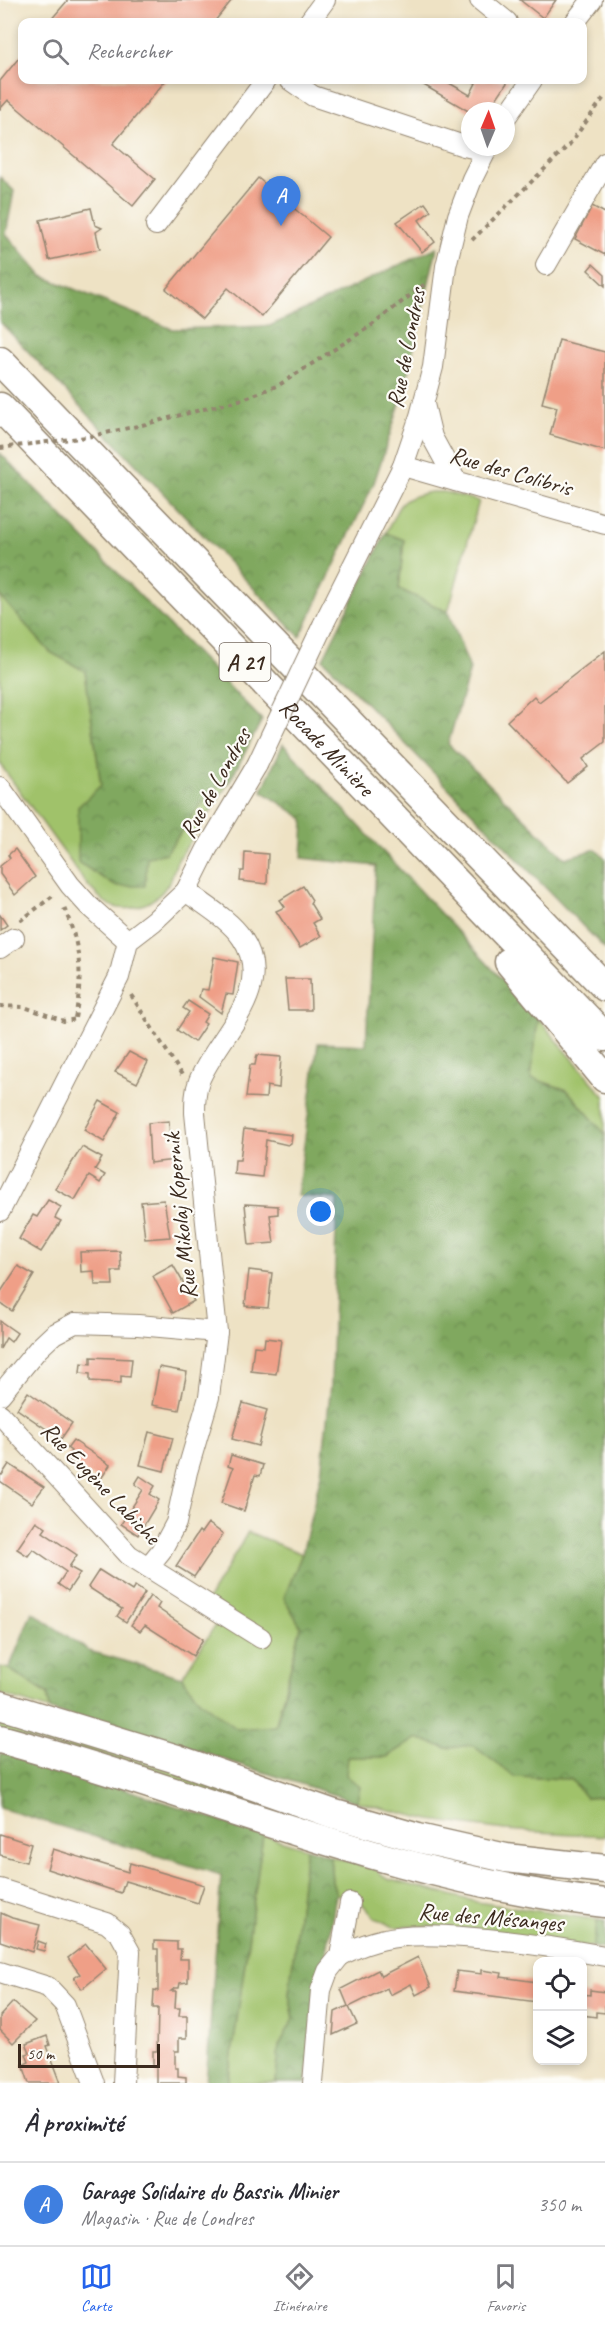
<!DOCTYPE html>
<html lang="fr">
<meta charset="utf-8">
<style>
:root{--surface:#fff;--page:#f7f7f7;--text:#2b2b33;--muted:#7c7c81;--line:#e1e1e2;--accent:#2563eb}
body{margin:0;font-family:Caveat,sans-serif;background:var(--page);color:var(--text)}
.controls{position:absolute;right:18px;bottom:18px;display:grid;overflow:hidden;border-radius:12px;box-shadow:0 3px 9px #0003}
.controls button{width:54px;height:54px;display:grid;place-items:center;padding:0;border:0;border-bottom:2px solid var(--line);background:var(--surface);color:var(--text);font:30px sans-serif}
.compass{position:absolute;left:461px;top:102px;width:54px;height:54px;border-radius:50%;background:var(--surface);box-shadow:0 3px 9px #0003;rotate:2deg}
.scale{position:absolute;left:18px;bottom:15px;width:142px;box-sizing:border-box;padding-left:6px;border:3px solid #3b2a1e;border-top:0;font-size:16px;line-height:21px;white-space:nowrap;color:#3b2a1e;-webkit-text-stroke:4px #fdfcf7;paint-order:stroke}
.you{position:absolute;left:321px;top:1212px;width:21px;height:21px;margin:-15px;border:4px solid #fff;border-radius:50%;background:#1a73e8;box-shadow:0 0 0 9px #1a73e833}
.badge{display:grid;place-items:center;width:39px;height:39px;border-radius:50%;background:var(--accent);color:#fff;font-size:20px;font-weight:700}
.pin{position:absolute;translate:-50% -50px;filter:drop-shadow(0 2px 3px #0008)}
.pin::after{content:'';position:absolute;top:32px;width:21px;height:18px;background:inherit;clip-path:polygon(0 0,100% 0,50% 100%)}
.list{margin:0;padding:0;list-style:none}
h2{display:flex;justify-content:space-between;align-items:center;height:78px;margin:0;padding:0 24px;font-size:26px}
h2 small{font-size:20px;font-weight:400;color:var(--muted)}
.list li{display:grid;grid-template-columns:39px 1fr auto;gap:18px;align-items:center;box-sizing:border-box;height:84px;padding:0 24px;border-top:2px solid var(--line)}
.list b{display:block;font-size:22px;white-space:nowrap}
.list p{margin:0;font-size:20px;white-space:nowrap;color:var(--muted)}
.list em{font-size:20px;font-style:normal;color:var(--muted)}
.icon{flex:none;width:33px;height:33px;fill:none;stroke:currentColor;stroke-width:2;stroke-linecap:round;stroke-linejoin:round}
.map{position:relative;flex:none;width:605px;height:2083px;overflow:hidden}
.search{position:absolute;background:var(--surface);box-shadow:0 3px 9px #0003;left:18px;right:18px;top:18px;height:66px;display:flex;align-items:center;gap:15px;box-sizing:border-box;padding:0 21px;border-radius:12px;color:var(--muted);font-size:22px}
.sheet{height:162px;background:var(--surface)}
nav{display:flex;justify-content:space-around;align-items:center;box-sizing:border-box;height:84px;border-top:2px solid var(--line);background:var(--surface);font-size:16px;color:var(--muted)}
nav a{display:grid;justify-items:center;gap:3px}
nav .on{color:var(--accent)}
.map>svg:first-child{display:block}
.green{fill:#a0c26b;stroke:#6e7644;stroke-width:1.5}
.forest{fill:url(#forest-crowns);stroke:#5e693e;stroke-width:1.5}
.building{fill:#ef9f87}
.lines{fill:none;stroke-linecap:round;stroke-linejoin:round}
.minor-casing{stroke:#948671;stroke-width:22}
.highway-casing{stroke:#948671;stroke-width:31}
.path{stroke:#948671;stroke-width:4;stroke-dasharray:4.5 4.5;stroke-linecap:butt}
.minor{stroke:#fff;stroke-width:20}
.highway{stroke:#fff;stroke-width:28}
.minor-bridge-casing{stroke:#948671;stroke-width:22;stroke-linecap:butt}
.path-bridge{stroke:#948671;stroke-width:4;stroke-dasharray:4.5 4.5;stroke-linecap:butt}
.minor-bridge{stroke:#fff;stroke-width:20}
.labels{text-anchor:middle;stroke-width:4.5;stroke-linejoin:round;paint-order:stroke}
.shield{fill:#fdfcf7;stroke:#75695f;stroke-width:1.5}
.shield-label{font-size:22px;font-weight:bold;fill:#3b2a1e}
.street-label{font-size:24px;fill:#3b2a1e;stroke:#fdfcf7}
</style>
<div class="map">
<svg width="605" height="2083" viewBox="0 0 605 2083">
<defs>
<pattern id="forest-crowns" width="20" height="18" patternUnits="userSpaceOnUse" patternTransform="scale(1.5)"><rect width="20" height="18" fill="#80a85f"/><path d="M2 6a3 3 0 1 1 6 0M12 15a3 3 0 1 1 6 0" fill="none" stroke="#6a894e"/></pattern>
</defs>
<rect width="100%" height="100%" fill="#fdfcf7"/>
<filter id="ink" filterUnits="userSpaceOnUse"><feTurbulence type="fractalNoise" baseFrequency=".0167" numOctaves="2"/><feDisplacementMap in="SourceGraphic" scale="12" xChannelSelector="R" yChannelSelector="G"/><feConvolveMatrix kernelMatrix="1 2 1 2 8 2 1 2 1" color-interpolation-filters="sRGB"/></filter>
<filter id="wash" filterUnits="userSpaceOnUse"><feTurbulence type="fractalNoise" baseFrequency=".008" numOctaves="4" result="noise"/><feDisplacementMap in="SourceGraphic" scale="24" xChannelSelector="R" yChannelSelector="G"/><feGaussianBlur stdDeviation="1.35" result="paint"/><feColorMatrix in="noise" values="0 0 0 0 0 0 0 0 0 0 0 0 0 0 0 0 0 1.4 0 .05"/><feComposite in="paint" operator="in"/></filter>
<g filter="url(#wash)">
<rect width="100%" height="100%" fill="#eee2c4"/>
<g class="green">
<path d="M431 492H444L479 501 448 612 399 589 404 540 386 533C400 505 397 498 431 492Z"/>
<path d="M0 596 50 652 85 671 101 786 78 807 147 857 166 853 211 790 230 781C213 807 196 833 179 858 174 866 173 876 168 884 156 904 126 917 105 902 99 897 93 891 88 886L0 764Z"/>
<path d="M538 1018 605 1097V1134L567 1090 531 1078Z"/>
<path d="M248 1532 302 1554 284 1598 301 1627 275 1727 237 1729 200 1701 182 1677 225 1610 208 1599Z"/>
<path d="M0 1667 9 1669 47 1694 50 1710 0 1694Z"/>
<path d="M0 1714 268 1802 266 1812 0 1731Z"/>
<path d="M417 1738 446 1748 472 1745 515 1777 571 1779 586 1798 605 1797V1836L505 1830 430 1820 357 1802 360 1787 345 1775 348 1757H387Z"/>
<path d="M263 1835 306 1848 289 1994 294 2018 279 2046 276 2083H228Z"/>
<path d="M330 1856 377 1870 387 1879 477 1902 598 1920 593 1947 429 1926 394 1927 375 1918 358 1899 336 1894 332 1882Z"/>
</g>
<g class="forest">
<path d="M0 177 14 191 6 234 42 276 172 329 270 326 437 247 403 394 374 483 300 637 0 322Z"/>
<path d="M0 453 262 720 230 781 211 790 166 853 147 857 145 886H115L78 862V807L101 785 85 671 50 652 0 596Z"/>
<path d="M386 533 404 540 399 589 448 612 470 669 448 744 565 858 596 849 605 858V949L323 659Z"/>
<path d="M283 744 538 1018 531 1078 567 1090 605 1134V1797L586 1798 571 1779 515 1777 472 1745 446 1748 417 1738 387 1757H348L346 1775 360 1787 357 1802 188 1748 50 1710 47 1693 9 1669 32 1612 89 1651 182 1677 200 1701 237 1729 276 1726 301 1627 284 1598 302 1554 321 1474 331 1385 337 1199 297 1196 318 1043 366 1045 376 866 302 858 304 819 262 791Z"/>
<path d="M0 1753 74 1772 263 1835 228 2083H206L221 1875 0 1808Z"/>
<path d="M306 1848 330 1856 332 1882 336 1894 306 2083H276L279 2046 294 2018 289 1995Z"/>
<path d="M598 1920 605 1921V1949L593 1947Z"/>
</g>
<g id="blocks">
<g class="building">
<path d="M68 0H232L214 22H49Z"/>
<path d="M520 0H556L543 18Z"/>
<path d="M22 54V80H166L113 144 155 179 133 206 8 100 0 109V81Z"/>
<path d="M415 80H444L470 95 476 83 470 80H509L488 111 470 112Z"/>
<path d="M258 178 328 237 262 317 228 288 202 319 166 289Z"/>
<path d="M425 203 431 211 419 220 435 242 422 252 397 222Z"/>
<path d="M592 206 605 213V255L575 239Z"/>
<path d="M91 208 95 225 102 228 96 232 100 249 49 260 40 220Z"/>
<path d="M593 264 605 275V286L588 270Z"/>
<path d="M559 340 605 352V451L550 435 557 407 542 403Z"/>
<path d="M605 651V742L583 759 588 767 567 783 507 721 534 696 539 702Z"/>
<path d="M15 849 35 877 15 895 0 874V866L10 858 8 855Z"/>
<path d="M245 852 268 854 267 884 240 881 241 871H244Z"/>
<path d="M303 886 312 900 310 903 320 919 313 923 321 936 300 948 276 911 285 907 280 900Z"/>
<path d="M0 915 7 925 0 930Z"/>
<path d="M214 957 238 962 233 995 226 994 221 1013 199 997 201 989 208 990Z"/>
<path d="M285 979H310L311 1010H288Z"/>
<path d="M188 1001 208 1014 203 1022 206 1024 194 1042 177 1030 189 1012 183 1008Z"/>
<path d="M129 1052 148 1062 137 1083 115 1072Z"/>
<path d="M257 1055 281 1057 279 1088 267 1086 266 1098 246 1097 250 1065H255Z"/>
<path d="M100 1101 120 1112 104 1142 84 1130Z"/>
<path d="M169 1121 170 1142H174L175 1160 150 1163 148 1123Z"/>
<path d="M244 1129 292 1135 291 1143 288 1145 266 1140 262 1177 234 1174 235 1160H240Z"/>
<path d="M82 1147 102 1158 95 1169 105 1175 100 1183 89 1176 75 1200 55 1189Z"/>
<path d="M48 1200 61 1207 55 1218 61 1221 41 1252 19 1239 33 1215 37 1217Z"/>
<path d="M164 1200 170 1237 145 1239 141 1202Z"/>
<path d="M245 1204 278 1206V1214L270 1215 274 1243 249 1245Z"/>
<path d="M120 1251 121 1271H112L113 1285H95L94 1271 81 1272 80 1252Z"/>
<path d="M173 1265 194 1301 173 1313 153 1276Z"/>
<path d="M18 1266 34 1275 12 1311 0 1303V1293Z"/>
<path d="M249 1270 272 1273 268 1308 245 1306Z"/>
<path d="M0 1321 17 1333 11 1342 6 1338 0 1349Z"/>
<path d="M265 1338 281 1340 276 1374 251 1371 254 1346 264 1347Z"/>
<path d="M91 1357 132 1359 130 1377 121 1376V1383L90 1381V1374L80 1373 81 1363 91 1364Z"/>
<path d="M159 1367 187 1372 179 1410 152 1405Z"/>
<path d="M28 1392 72 1423 61 1439 17 1409Z"/>
<path d="M243 1403 267 1410 258 1446 232 1439Z"/>
<path d="M149 1432 173 1438 164 1471 140 1465Z"/>
<path d="M73 1440 110 1465 99 1482 66 1459 71 1451 67 1448Z"/>
<path d="M231 1455 263 1465 260 1476 255 1475 244 1511 221 1503 233 1468 228 1466Z"/>
<path d="M9 1464 44 1487 32 1503 0 1481V1474L2 1475Z"/>
<path d="M140 1476 155 1486 150 1494 159 1500 138 1535 121 1524 143 1490 135 1484Z"/>
<path d="M36 1521 46 1528 43 1532 77 1555 69 1567 80 1573 68 1591 58 1584 66 1572 33 1549 28 1556 17 1549Z"/>
<path d="M208 1523 223 1534 194 1577 176 1566 199 1531 201 1533Z"/>
<path d="M99 1570 132 1591 135 1586 145 1593 126 1622 117 1616 122 1609 88 1587Z"/>
<path d="M150 1596 160 1603 157 1608 203 1639 193 1656 145 1625 140 1631 131 1625Z"/>
<path d="M0 1834 31 1844 26 1862 0 1855Z"/>
<path d="M53 1849 128 1872 130 1863 204 1885 198 1903 125 1881 121 1893 47 1869Z"/>
<path d="M1 1913 12 1918 40 1925 32 1952 0 1941Z"/>
<path d="M38 1941 46 1944 44 1951 36 1949Z"/>
<path d="M154 1941 177 1942V1949H181L180 1959H188V1982L180 1983 179 1988H175L171 1991H176L175 2008H180L179 2016H187V2038H179V2051H175V2068H178V2076L186 2077V2083H156V2067H153V2051H157L158 2008H153L154 1990 158 1991V1949H154Z"/>
<path d="M86 1944 106 1969 82 1989 74 1978 80 1974 68 1958Z"/>
<path d="M418 1957 431 1987 416 1995 411 1984 390 1995 387 1988 349 2007 357 2024 333 2035 335 2012 348 2006 341 1989 378 1970 381 1976Z"/>
<path d="M482 1970 502 1973 501 1977 537 1982V2002L454 1991 457 1971 482 1974Z"/>
<path d="M590 1990 605 1992V2013L596 2012V2017L582 2015V1994L590 1995Z"/>
<path d="M13 2002 35 2021 13 2043 0 2030V2016Z"/>
<path d="M47 2036 50 2045 47 2046 61 2083H29L23 2065 29 2062 26 2054 30 2053 26 2044Z"/>
</g>
</g>
</g>
<g filter="url(#ink)">
<use href="#blocks" fill-opacity="0" stroke="#948671" stroke-width="1.5"/>
<g class="lines">
<g class="minor-casing">
<g id="minor">
<path d="M480 0 507 22"/>
<path d="M309 22 325 0"/>
<path d="M575 22 592 0"/>
<path d="M290 80 313 96 464 146 486 151"/>
<path d="M506 117 532 80"/>
<path d="M156 225 266 80"/>
<path d="M546 265 605 163"/>
<path d="M424 404 432 437 456 481"/>
<path d="M403 466 605 524"/>
<path d="M323 625 403 466 420 416 433 367 446 266 458 216 472 179 488 147"/>
<path d="M0 787 70 885 89 906 128 941"/>
<path d="M0 948 14 938"/>
<path d="M0 1211 119 977 128 941 154 921 186 891 207 849 257 765"/>
<path d="M0 1395 38 1349 54 1334 75 1323 138 1325 217 1332"/>
<path d="M0 1414 129 1555 261 1638"/>
<path d="M148 1567 161 1551 176 1523 187 1472 209 1397 217 1332 195 1113C195 1102 195 1091 199 1081 217 1036 277 990 242 938 229 919 204 905 186 891"/>
<path d="M0 1889 107 1923 120 1934 130 1952 123 2083"/>
<path d="M340 1956C387 1929 436 1934 487 1939 527 1943 566 1949 605 1956"/>
<path d="M0 1972 48 1987 65 2005 94 2083"/>
<path d="M313 2083 321 1990 328 1971 340 1956 350 1903"/>
</g>
</g>
<g class="highway-casing">
<g id="highway">
<path d="M0 361 605 987"/>
<path id="s1" d="M0 407 605 1037"/>
<path d="M509 962 605 1078"/>
<path d="M0 1705 177 1759 331 1813 418 1838 506 1858 605 1869"/>
<path d="M0 1739C201 1793 396 1880 605 1903"/>
</g>
</g>
<g class="path">
<path d="M472 240 569 145 605 96"/>
<path d="M142 425 243 399 279 385 372 325 425 284"/>
<path d="M64 908C81 946 83 978 75 1018"/>
<path d="M20 921 54 895"/>
<path d="M131 995 182 1075"/>
<path d="M0 1006 24 1007 64 1021 78 1019"/>
</g>
<use href="#minor" class="minor"/>
<use href="#highway" class="highway"/>
<g class="minor-bridge-casing">
<path id="minor-bridge" d="M257 765 323 625"/>
</g>
<path class="path-bridge" d="M0 448 87 437 142 425"/>
<use href="#minor-bridge" class="minor-bridge"/>
</g>
</g>
<g class="labels">
<rect class="shield" x="219.5" y="643" width="51" height="38" rx="4.5"/>
<g class="shield-label">
<text x="245" y="670">A 21</text>
</g>
<g class="street-label">
<text transform="translate(406 348) rotate(-79)" y="8">Rue de Londres</text>
<text transform="translate(511 471) rotate(16)" y="8">Rue des Colibris</text>
<text dy="8" stroke="none"><textPath href="#s1" startOffset="472">Rocade Minière</textPath></text>
<text transform="translate(215 783) rotate(-61)" y="8">Rue de Londres</text>
<text transform="translate(180 1216) rotate(-96)" y="8">Rue Mikolaj Kopernik</text>
<text transform="translate(101 1483) rotate(46)" y="8">Rue Eugène Labiche</text>
<text transform="translate(491 1917) rotate(5)" y="8">Rue des Mésanges</text>
</g>
</g>
</svg>
<div class="controls">
<button><svg class="icon" aria-label="locate" viewBox="0 0 24 24"><circle cx="12" cy="12" r="6"/><path d="M12 2v4M12 18v4M2 12h4M18 12h4"/></svg></button>
<button><svg class="icon" aria-label="layers" viewBox="0 0 24 24"><path d="M12 4l9 5-9 5-9-5zM3 14l9 5 9-5"/></svg></button>
</div>
<svg class="compass" viewBox="-18 -18 36 36"><path d="M0-13l5 13h-10z" fill="#e53935"/><path d="M0 13l5-13h-10z" fill="#7c7c81"/></svg>
<div class="scale">50 m</div>
<div class="you"></div>
<div class="pin badge" style="left:281px;top:226px;background:#3f7fe0">A</div>
<div class="search"><svg class="icon" aria-label="search" viewBox="0 0 24 24"><circle cx="10" cy="10" r="6"/><path d="M15 15l6 6"/></svg>Rechercher</div>
</div>
<section class="sheet">
<h2>À proximité<small></small></h2>
<ul class="list">
<li><span class="badge" style="background:#3f7fe0">A</span><div><b>Garage Solidaire du Bassin Minier</b><p>Magasin · Rue de Londres</p></div><em>350 m</em></li>
</ul>
</section>
<nav>
<a class="on"><svg class="icon" aria-label="map" viewBox="0 0 24 24"><path d="M3 6l6-2 6 2 6-2v14l-6 2-6-2-6 2zM9 4v14M15 6v14"/></svg>Carte</a>
<a><svg class="icon" aria-label="directions" viewBox="0 0 24 24"><path d="M12 3l9 9-9 9-9-9zM9 14v-3h6M13 9l2 2-2 2"/></svg>Itinéraire</a>
<a><svg class="icon" aria-label="saved" viewBox="0 0 24 24"><path d="M7 4h10v16l-5-4-5 4z"/></svg>Favoris</a>
</nav>
